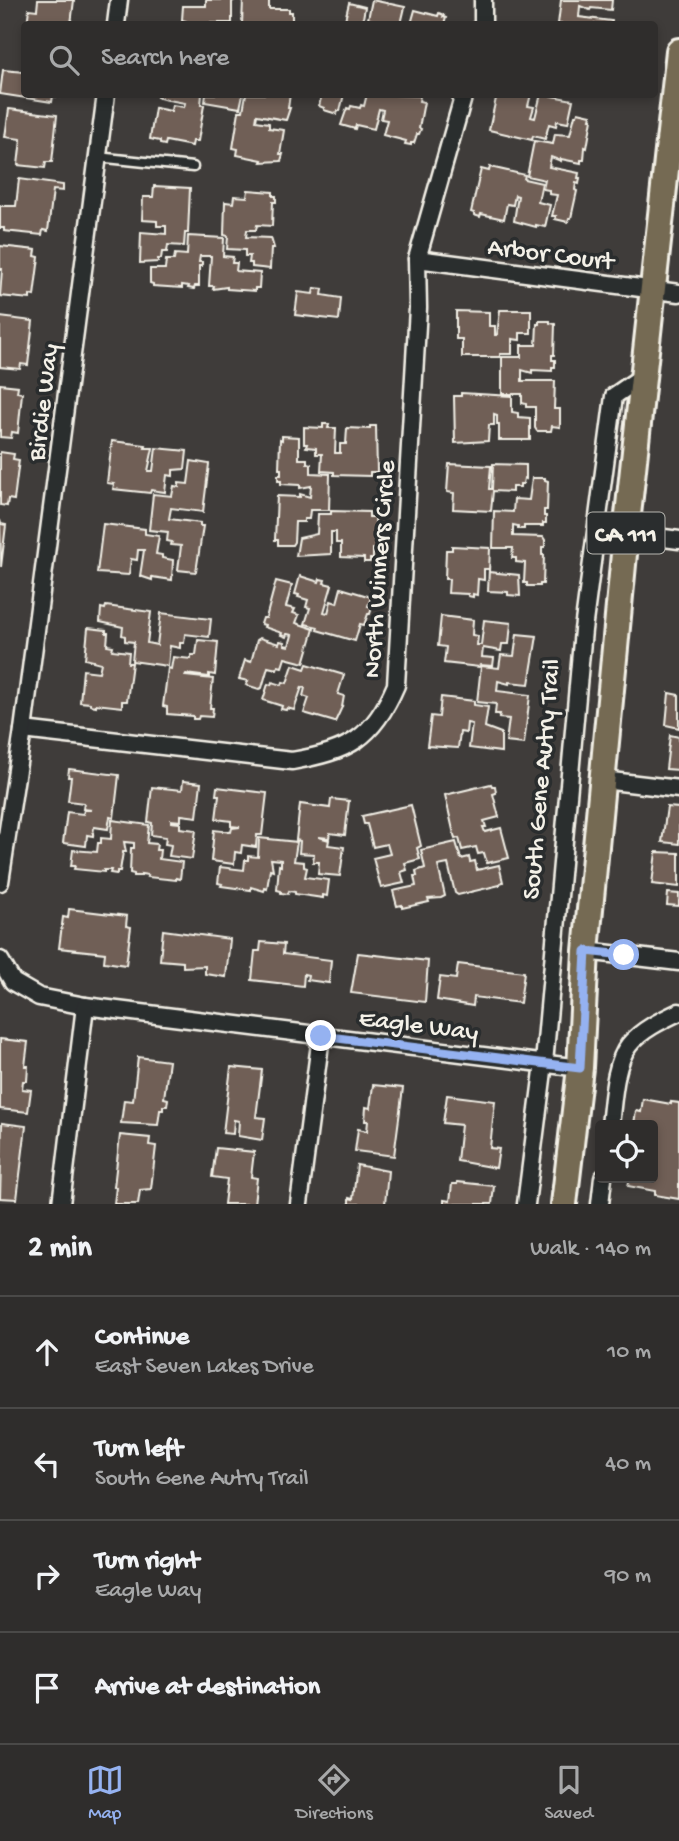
<!DOCTYPE html>
<meta charset="utf-8">
<style>
:root{--surface:#2f2d2c;--page:#3b3938;--text:#f1f3f6;--muted:#a7a8a9;--line:#4a4948;--accent:#95b2f1}
body{margin:0;font-family:"Gochi Hand",sans-serif;background:var(--page);color:var(--text)}
.controls{position:absolute;right:21px;bottom:21px;display:grid;overflow:hidden;border-radius:7px;box-shadow:0 4px 10px #0003}
.controls button{width:63px;height:63px;display:grid;place-items:center;padding:0;border:0;border-bottom:2px solid var(--line);background:var(--surface);color:var(--text);font:35px sans-serif}
.stop{position:absolute;width:21px;height:21px;margin:-16px;border:5px solid #95b2f1;border-radius:50%;background:#fff}
.stop.end{background:#95b2f1;border-color:#fff;box-shadow:0 2px 7px #0008}
.list{margin:0;padding:0;list-style:none}
h2{display:flex;justify-content:space-between;align-items:center;height:91px;margin:0;padding:0 28px;font-size:30px}
h2 small{font-size:23px;font-weight:400;color:var(--muted)}
.list li{display:grid;grid-template-columns:46px 1fr auto;gap:21px;align-items:center;box-sizing:border-box;height:112px;padding:0 28px;border-top:2px solid var(--line)}
.list b{display:block;font-size:26px;white-space:nowrap}
.list p{margin:0;font-size:23px;white-space:nowrap;color:var(--muted)}
.list em{font-size:23px;font-style:normal;color:var(--muted)}
.icon{flex:none;width:38px;height:38px;fill:none;stroke:currentColor;stroke-width:2;stroke-linecap:round;stroke-linejoin:round}
.map{position:relative;flex:none;width:679px;height:1204px;overflow:hidden}
.search{position:absolute;background:var(--surface);box-shadow:0 4px 10px #0003;left:21px;right:21px;top:21px;height:77px;display:flex;align-items:center;gap:18px;box-sizing:border-box;padding:0 24px;border-radius:7px;color:var(--muted);font-size:26px}
.sheet{height:539px;background:var(--surface)}
nav{display:flex;justify-content:space-around;align-items:center;box-sizing:border-box;height:98px;border-top:2px solid var(--line);background:var(--surface);font-size:19px;color:var(--muted)}
nav a{display:grid;justify-items:center;gap:4px}
nav .on{color:var(--accent)}
.map>svg:first-child{display:block}
.building{fill:#6f5f56;stroke:#f4f1e8;stroke-width:2}
.lines{fill:none;stroke-linecap:round;stroke-linejoin:round}
.service-casing{stroke:#f4f1e8;stroke-width:13}
.minor-casing{stroke:#f4f1e8;stroke-width:21}
.primary-casing{stroke:#f4f1e8;stroke-width:30}
.service{stroke:#2a2d2e;stroke-width:8}
.minor{stroke:#2a2d2e;stroke-width:16}
.primary{stroke:#756b52;stroke-width:24}
.route{stroke:#95b2f1;stroke-width:9}
.labels{text-anchor:middle;stroke-width:7;stroke-linejoin:round;paint-order:stroke}
.shield{fill:#2a2d2e;stroke:#b7b6b0;stroke-width:2}
.shield-label{font-size:24px;font-weight:bold;fill:#f4f1e8}
.street-label{font-size:26px;fill:#f4f1e8;stroke:#2a2d2e}
</style>
<div class="map">
<svg width="679" height="1204" viewBox="0 0 679 1204">
<rect width="100%" height="100%" fill="#3f3c3a"/>
<filter id="ink" filterUnits="userSpaceOnUse"><feTurbulence type="fractalNoise" baseFrequency=".0143" numOctaves="2"/><feDisplacementMap in="SourceGraphic" scale="14" xChannelSelector="R" yChannelSelector="G"/><feConvolveMatrix kernelMatrix="1 2 1 2 8 2 1 2 1" color-interpolation-filters="sRGB"/></filter>
<g filter="url(#ink)">
<g class="building">
<path d="M38 0H74L71 24H27L29 9 37 10Z"/>
<path d="M206 0H235L232 2V23H186V21L182 20 183 6H206Z"/>
<path d="M243 0H269V9H289V12H292V24H242Z"/>
<path d="M372 0 405 7 401 24H381L382 22 368 19Z"/>
<path d="M561 0H612L611 10 591 8 590 10 580 6 579 17 612 21 611 24H558Z"/>
<path d="M349 3 365 7 362 24H344Z"/>
<path d="M415 10 438 16 439 13 444 15 443 17 446 18 444 24H411Z"/>
<path d="M3 70 24 72V94H60V97L53 96 52 102 0 94Z"/>
<path d="M158 94H202L201 105H204L198 141H193L192 146 166 141 165 145 160 144V141L150 139 155 108 171 111 172 105 184 107 185 103 163 99 157 97Z"/>
<path d="M206 94H243L240 108 205 102Z"/>
<path d="M246 94H290L288 108H290L286 120 257 115 256 121 269 123V128L284 130 280 154H283L281 161 261 162 262 160 237 155 238 149 233 148 239 111H243Z"/>
<path d="M322 94H344L340 111H338L337 114 324 110V108L319 106Z"/>
<path d="M367 94 420 96 419 101 424 102 419 128 421 129 419 134H417L414 143H411V145L405 144 406 141 383 135 387 120 381 119 383 110 379 109 374 129 356 125 355 129 341 125 347 108 350 109 351 106 360 108 361 105 364 106Z"/>
<path d="M497 94H531L528 106 534 107 531 117 535 118 541 94 573 100 568 123 557 121 556 126 549 124 545 139 533 136 532 140 489 130Z"/>
<path d="M9 109 57 115 52 162H46L45 168 18 165 21 139 5 137Z"/>
<path d="M578 112 591 115 590 119H592L587 148 585 147 584 160H581V163L561 159V161L551 157 549 167 579 173 578 178H580L579 184 576 183 575 190 577 191 571 218H569L568 222 555 219 556 216H552L557 195 549 194V190L543 189 545 180 527 176 534 141 553 144 555 134 570 135 575 115H577Z"/>
<path d="M490 167 525 175 524 179 542 183 538 202 550 205 545 227 536 225V227L514 221 518 196 515 195 513 205 507 204 504 219 481 214 480 217 474 215V213L471 212 481 169 489 171Z"/>
<path d="M19 179 63 185V191L53 190 48 231 43 230 42 235 4 231V228H0V206H16Z"/>
<path d="M154 186 190 188 188 233H185L184 246 168 245 167 252H162L161 259H158V262L140 263 141 232 166 234V226H157V221L142 220 143 197H153Z"/>
<path d="M248 190 273 192V196H276V202H273L272 226 257 225 256 230H247L246 237 271 238 274 248H271L270 269 252 267V263H249L250 256H245V250L227 249 228 236 224 235 225 202 233 203 234 196 247 197Z"/>
<path d="M188 236 224 238 223 256 233 257 232 263H237L236 271 260 273 259 288H255V291L227 289V287L213 289 214 286H209L211 256H200L199 262H202V266H199V286H195L194 289 188 288 189 286 182 285V288L153 286V284L150 283V269H165L166 260H174L175 254 187 255Z"/>
<path d="M0 246 36 250 35 256 39 257 34 296 30 295V299L0 296 2 269H0Z"/>
<path d="M314 288 323 289 322 295 341 298 339 320 295 315 298 292 313 294Z"/>
<path d="M500 310H531V333H520V340L512 339V354H500V357H462V339H456V311L489 312V326H495V335H497Z"/>
<path d="M0 317 33 321 28 365 21 364 20 369 0 367Z"/>
<path d="M539 321H550V323L555 324 554 355H552V360H555V367H552V371L532 370V373L522 370V381H555L554 409H560V427L552 426 551 431H537L535 428V407H526V404L522 403V394H502V357H521V345H536L537 324H539Z"/>
<path d="M0 384 18 386 17 392 22 393 18 433 12 432 11 438 0 437Z"/>
<path d="M461 393 512 396V412L518 413V417L530 418V440H499V424H497V415L494 414V425H489L488 441 455 443 454 396H461Z"/>
<path d="M323 424H329L328 428H336L335 453H340V444H346L347 428 370 429V426H376L377 472H370V476L334 475V472L321 471 322 454H316V448L306 447 307 444H304V427L323 428Z"/>
<path d="M282 436 299 437V459H307V463L311 464V473L330 474 329 510H310L309 519H304V522H295L294 542 292 545H278V540H275L277 496 300 497V494L310 497 311 486 300 488V485L281 484V481H278V475H281V469H279L280 439 282 440Z"/>
<path d="M112 441 146 445 145 448H153L148 471H153L156 448 187 451 185 469 173 470V476L167 475 165 492 151 490 150 493 113 489 114 484 107 483Z"/>
<path d="M0 452 14 454 13 459 19 460 14 500 8 499 7 506 0 505Z"/>
<path d="M191 461 209 464 203 512 171 508 169 519 200 523V526H203L196 572 178 570 181 546 171 545 172 542 167 541 168 532 149 530 153 494 172 496 174 486 179 487V483L188 484Z"/>
<path d="M449 464 491 466 489 489H492L493 464 526 465V479L524 478 523 484H520V487H512V492L493 491 491 511 453 509 454 493 447 492Z"/>
<path d="M532 478H545V480L548 481 547 510H544V516H546V523H543V526H524V529H518V526L513 525V536L543 537 545 540V547H542V555H544L543 584H540V586H527V583H524L525 563 516 562V558H512L513 548H493L494 511 513 512 514 499 529 500Z"/>
<path d="M331 511 369 512V517H375L377 549H373V559H370V562H364V558L341 557V543H336V532H331V554L296 556 299 538 317 534 318 514H331Z"/>
<path d="M0 520 1 524 6 525 1 567Z"/>
<path d="M103 524 145 529V534L159 536 156 554 162 555V558L173 560 172 580 152 577V580L140 576 144 550H138L137 560 131 559 129 575 97 573Z"/>
<path d="M452 546 490 548 489 572 519 575 520 596 508 595V592L488 591 489 569H484V580L478 579 477 595 473 594V597L468 596V594L448 593 449 579H445L446 550H452Z"/>
<path d="M300 576 319 582 320 579 325 580 324 583 332 585 324 612 328 613 331 601 337 603 341 588 371 597 368 606 372 607 370 614H368L364 625 360 624 355 641 317 630 318 627 305 624 310 608 306 607 308 600 298 597 299 595 295 594Z"/>
<path d="M276 581 292 585 286 607 295 609 293 613 299 615 296 623 314 629 304 663 285 658 282 667 278 666 277 669 268 667 262 688 259 689 246 685 248 681 239 679 245 660 251 662 257 640 260 638 279 644 280 641 284 642V645L289 646 292 635 287 634 286 637 281 635 282 633 264 627 265 625 261 624 263 618H266Z"/>
<path d="M106 606 151 612 147 643 157 645 161 613 211 619 209 637 185 634 184 643H180V648L170 646 168 666 132 661 134 642 125 641V636L122 635 123 627 100 622 101 608 105 609Z"/>
<path d="M441 616 473 620 472 635 478 636 477 645H481L484 620 511 623 509 644H502L501 651 483 648 482 657 494 658 493 666 480 665 479 667 444 663 446 647 438 646Z"/>
<path d="M88 628 106 630V633H108L107 645 113 646 112 650 129 652 128 663H132L127 701H122V707L96 704V706L90 705V703L80 702 83 670 99 672 101 663 85 659Z"/>
<path d="M517 634 537 636 529 684 509 682V684L498 681 497 691 530 695 524 744 506 742 509 719 499 718 500 714H495L496 704 477 702 481 666 499 668 501 655 514 656Z"/>
<path d="M198 640 218 642 215 675 209 674V677L186 674 185 676 213 679 210 708H213L212 717 199 716 198 719H193V716L167 714V707L163 706 168 668 171 669 173 657 191 659V655H196Z"/>
<path d="M307 664 344 675 338 694 344 696 342 707 335 722 304 713 309 698 303 696 305 688 302 687 294 710 287 708 286 710 281 709 282 706 263 700 268 684 271 685 272 682 282 685 283 682 287 683 293 665 305 669Z"/>
<path d="M669 693 679 695V728L666 725Z"/>
<path d="M441 697 474 701V705L488 707 485 727 501 733V752L469 748 472 724 467 723 466 733 460 732 458 748 427 746 431 716 439 717Z"/>
<path d="M670 735 679 737V770L666 769Z"/>
<path d="M69 769 119 775 114 818 110 817 108 829 94 827 93 836 87 835 86 846 63 843 67 812 83 814 84 810H92L83 809 84 803 68 801 71 777H68Z"/>
<path d="M183 781 201 783 197 817 181 815V821L171 820V822L180 823V828L196 830 192 859 169 856 171 845 165 844 166 837 151 835 152 823 148 822 152 787 182 790Z"/>
<path d="M491 784 492 786H495L496 793 493 794 499 817 484 821 486 827H483L485 832 501 828 509 858 487 863 484 853 478 854 476 847 462 850 459 838 455 839 445 795Z"/>
<path d="M217 787 267 793 262 835H257L256 847 242 845 241 853 235 852 234 864 211 861 214 830 231 832 232 828 240 827 231 826V821L216 819 219 795H216Z"/>
<path d="M331 799 349 801 345 835 330 833 329 838 319 837 329 840 328 845 344 847 340 876 318 874 319 862H313L314 854 299 853 300 841 296 840 300 804 330 808Z"/>
<path d="M411 805 421 846 417 848 420 859 405 863 407 870 401 872 404 883 381 888 373 858 390 854 387 844 373 847 367 824H364L362 816Z"/>
<path d="M667 807 679 808V844L662 842Z"/>
<path d="M112 820 149 825 147 843 157 844 156 850H160L159 859 182 862 180 879 176 878V880L147 877 148 875 141 874V876H134V874L130 873 131 848H134V843L124 842 126 852H123L120 871H117V874L110 873 111 870H104V872L74 869 75 866H71L73 850 97 852 98 843H101V838L111 839Z"/>
<path d="M259 838 297 842 294 861 304 862V867L307 868 305 877 329 880 327 896 323 895V898L295 894V892L289 891 288 894 281 893V891L277 890 279 865 281 866V860L271 859 273 870 270 869 267 889 265 888 264 891 251 887V890L221 886 222 884 218 883 220 867 244 870 245 860H248V856L258 857Z"/>
<path d="M456 842 461 859 469 857 470 862 475 861 477 870 499 865 503 882 500 883V885L458 895 455 893 448 864 438 866 445 896 441 898 428 899 429 902 402 908V905L397 906 393 891 416 886 414 876H417L416 871 425 868 421 850Z"/>
<path d="M656 852 679 853V887L652 884Z"/>
<path d="M668 893 679 894V906L667 905Z"/>
<path d="M69 909 127 916 126 926 131 927 126 965 104 962 105 953 59 948 63 917 68 918Z"/>
<path d="M163 930 230 939 226 977 205 974V966L183 967V962L160 960Z"/>
<path d="M261 942 284 944 283 954 331 960 329 983 307 980 308 975 304 974 303 986 252 980 255 951H260Z"/>
<path d="M358 953 428 961 425 1002 351 993Z"/>
<path d="M458 964 524 972 520 1003 474 997 473 1006 437 1000 440 977 456 979Z"/>
<path d="M0 1039 28 1042 25 1066H28L27 1081H23L22 1089 31 1090 28 1112 0 1109Z"/>
<path d="M138 1057 169 1061 164 1098 168 1099 167 1106H163V1110H160L158 1125 121 1123 124 1100 133 1101Z"/>
<path d="M231 1067 262 1070 256 1117 265 1118 262 1140 238 1136 239 1121 234 1120 233 1134 223 1133Z"/>
<path d="M373 1085 403 1088 394 1156 355 1151 358 1129 367 1131 368 1121H365L366 1107 370 1108Z"/>
<path d="M447 1095 495 1101 490 1148 499 1149 496 1168 457 1161 461 1125 443 1123Z"/>
<path d="M643 1099 671 1104V1102L679 1103V1199L655 1195V1191L628 1186 630 1178H653V1144L656 1128H653V1125L634 1124 636 1111 641 1112Z"/>
<path d="M2 1123 26 1126 17 1199 0 1198Z"/>
<path d="M120 1135 150 1138 149 1145 156 1146 151 1189 140 1190 138 1204H114L116 1187H114Z"/>
<path d="M216 1148 254 1152 251 1177 257 1178 254 1204H224L227 1179 212 1177Z"/>
<path d="M357 1165 388 1171 385 1204H349V1198L353 1199Z"/>
<path d="M457 1182 494 1186 492 1204H444V1200L450 1201 452 1184H457Z"/>
</g>
<g class="lines">
<g class="service-casing">
<path id="service" d="M97 157 193 167"/>
</g>
<g class="minor-casing">
<g id="minor">
<path d="M483 0V24"/>
<path d="M116 24 119 0"/>
<path d="M417 259 679 293"/>
<path d="M626 533 679 540"/>
<path d="M23 730 292 761C349 751 373 739 396 685L418 308 417 259 464 94"/>
<path d="M603 780 679 789"/>
<path d="M0 882 23 730 106 94"/>
<path d="M586 951 679 962"/>
<path d="M0 960 13 982 39 997 85 1006 580 1068"/>
<path d="M610 1125C613 1102 614 1064 629 1045 641 1030 662 1020 679 1012"/>
<path d="M61 1204 85 1006"/>
<path d="M299 1204 321 1036"/>
<path d="M526 1204 544 1063 583 630 614 396 643 376"/>
<path d="M600 1204 603 1178"/>
</g>
</g>
<g class="primary-casing">
<path id="primary" d="M564 1204 580 1068 586 951 626 533 679 51"/>
</g>
<use href="#service" class="service"/>
<use href="#minor" class="minor"/>
<use href="#primary" class="primary"/>
</g>
</g>
<g class="lines" filter="url(#ink)">
<path class="route" d="M321 1036 580 1068 586 951 624 955"/>
</g>
<g class="labels">
<rect class="shield" x="587.5" y="512.5" width="77" height="41" rx="5"/>
<g class="shield-label">
<text x="626" y="541">CA 111</text>
</g>
<g class="street-label">
<text transform="translate(551 252) rotate(7)" y="9">Arbor Court</text>
<text transform="translate(41 402) rotate(-83)" y="9">Birdie Way</text>
<text transform="translate(377 569) rotate(-86)" y="9">North Winners Circle</text>
<text transform="translate(539 779) rotate(-85)" y="9">South Gene Autry Trail</text>
<text transform="translate(419 1023) rotate(7)" y="9">Eagle Way</text>
</g>
</g>
</svg>
<div class="controls">
<button><svg class="icon" aria-label="locate" viewBox="0 0 24 24"><circle cx="12" cy="12" r="6"/><path d="M12 2v4M12 18v4M2 12h4M18 12h4"/></svg></button>
</div>
<div class="stop" style="left:624px;top:955px"></div>
<div class="stop end" style="left:321px;top:1036px"></div>
<div class="search"><svg class="icon" aria-label="search" viewBox="0 0 24 24"><circle cx="10" cy="10" r="6"/><path d="M15 15l6 6"/></svg>Search here</div>
</div>
<section class="sheet">
<h2>2 min<small>Walk · 140 m</small></h2>
<ul class="list">
<li><svg class="icon" aria-label="ahead" viewBox="0 0 24 24"><path d="M12 20V5M6 11l6-6 6 6"/></svg><div><b>Continue</b><p>East Seven Lakes Drive</p></div><em>10 m</em></li>
<li><svg class="icon" aria-label="left" viewBox="0 0 24 24"><path d="M17 20v-9H6M10 6l-5 5 5 5"/></svg><div><b>Turn left</b><p>South Gene Autry Trail</p></div><em>40 m</em></li>
<li><svg class="icon" aria-label="right" viewBox="0 0 24 24"><path d="M7 20v-9h11M14 6l5 5-5 5"/></svg><div><b>Turn right</b><p>Eagle Way</p></div><em>90 m</em></li>
<li><svg class="icon" aria-label="arrive" viewBox="0 0 24 24"><path d="M6 21V4h12l-3 4 3 4H6"/></svg><div><b>Arrive at destination</b></div></li>
</ul>
</section>
<nav>
<a class="on"><svg class="icon" aria-label="map" viewBox="0 0 24 24"><path d="M3 6l6-2 6 2 6-2v14l-6 2-6-2-6 2zM9 4v14M15 6v14"/></svg>Map</a>
<a><svg class="icon" aria-label="directions" viewBox="0 0 24 24"><path d="M12 3l9 9-9 9-9-9zM9 14v-3h6M13 9l2 2-2 2"/></svg>Directions</a>
<a><svg class="icon" aria-label="saved" viewBox="0 0 24 24"><path d="M7 4h10v16l-5-4-5 4z"/></svg>Saved</a>
</nav>
